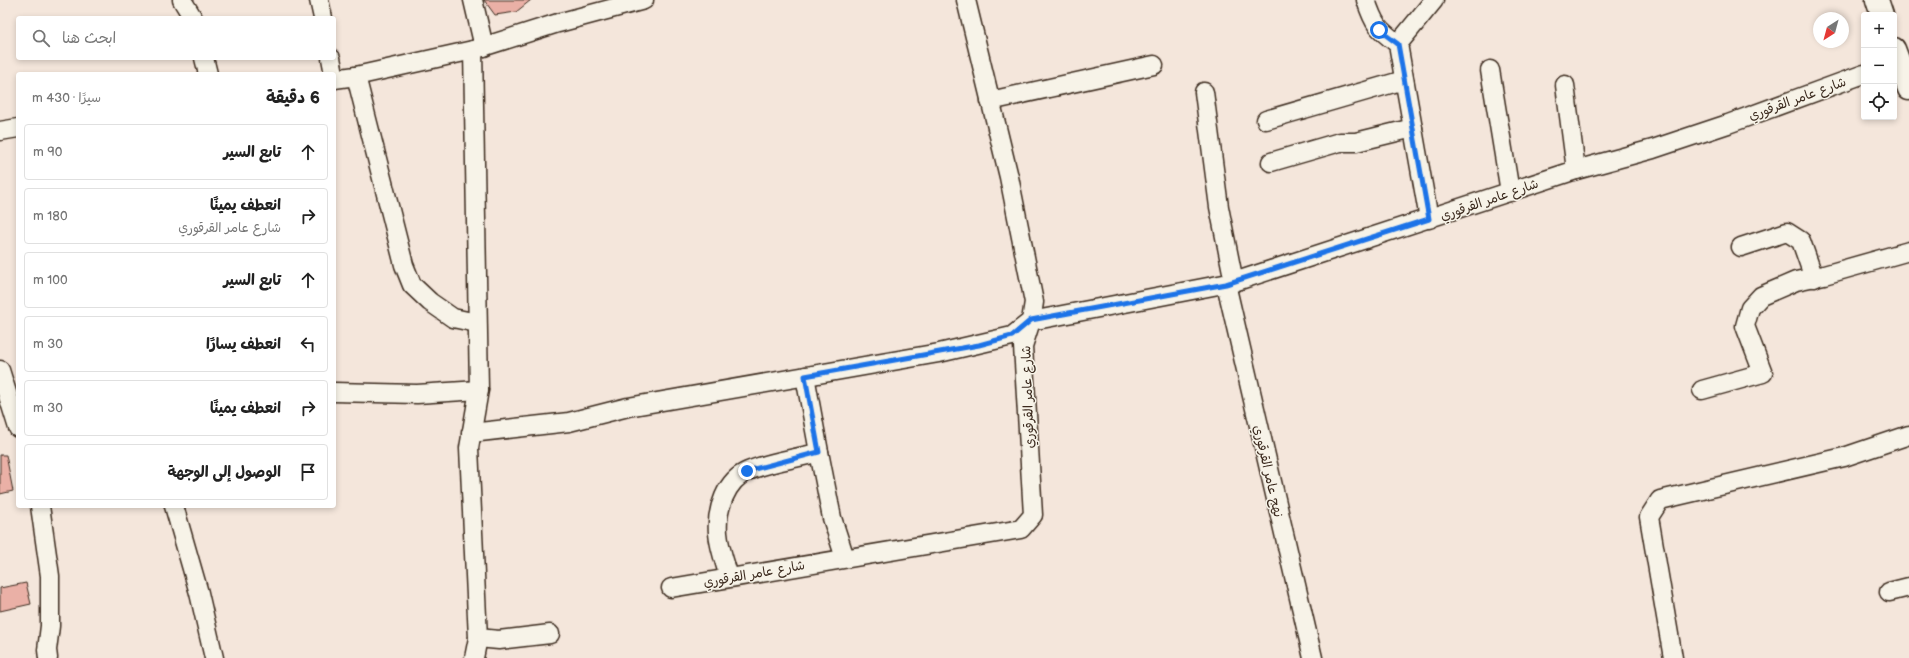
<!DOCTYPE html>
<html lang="ar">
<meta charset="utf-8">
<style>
:root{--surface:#fff;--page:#f6f6f6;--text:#222;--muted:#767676;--line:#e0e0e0}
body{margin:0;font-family:"Balsamiq Sans","Playpen Sans Arabic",sans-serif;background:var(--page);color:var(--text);direction:rtl}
.controls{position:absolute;right:12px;top:12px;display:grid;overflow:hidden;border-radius:4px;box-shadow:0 2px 6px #0003}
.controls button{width:36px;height:36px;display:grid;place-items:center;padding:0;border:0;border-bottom:1px solid var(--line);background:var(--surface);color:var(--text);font:20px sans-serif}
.compass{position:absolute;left:1813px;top:12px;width:36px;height:36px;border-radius:50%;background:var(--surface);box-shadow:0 2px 6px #0003;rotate:216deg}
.stop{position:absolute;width:12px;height:12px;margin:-9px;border:3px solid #1a73e8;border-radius:50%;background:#fff}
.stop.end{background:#1a73e8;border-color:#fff;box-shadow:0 1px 4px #0008}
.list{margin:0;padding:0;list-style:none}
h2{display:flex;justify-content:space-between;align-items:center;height:52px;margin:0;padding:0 16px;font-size:17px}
h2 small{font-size:13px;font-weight:400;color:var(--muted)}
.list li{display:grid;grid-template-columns:26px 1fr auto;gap:12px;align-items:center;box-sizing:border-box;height:56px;margin:0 8px 8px;padding:0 8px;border:1px solid var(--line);border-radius:4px}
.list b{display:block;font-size:15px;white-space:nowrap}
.list p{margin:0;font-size:13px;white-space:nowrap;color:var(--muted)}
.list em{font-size:13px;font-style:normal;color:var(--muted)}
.icon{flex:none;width:22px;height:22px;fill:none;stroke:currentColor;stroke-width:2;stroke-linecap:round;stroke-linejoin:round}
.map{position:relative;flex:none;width:1909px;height:658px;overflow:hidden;direction:ltr}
.search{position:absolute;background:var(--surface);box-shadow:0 2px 6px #0003;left:16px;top:16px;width:320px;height:44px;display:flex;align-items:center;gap:10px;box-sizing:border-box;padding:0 14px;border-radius:4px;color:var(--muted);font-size:15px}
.panel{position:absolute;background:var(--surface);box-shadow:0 2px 6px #0003;left:16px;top:72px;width:320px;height:436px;border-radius:4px;direction:rtl}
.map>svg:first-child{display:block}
.building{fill:#eab0a6;stroke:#3b2a1e}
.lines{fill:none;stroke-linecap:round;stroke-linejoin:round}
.minor-casing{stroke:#3b2a1e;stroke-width:21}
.tertiary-casing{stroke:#3b2a1e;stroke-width:25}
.minor{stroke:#f7f3e8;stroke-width:18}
.tertiary{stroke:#f7f3e8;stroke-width:22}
.route{stroke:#1a73e8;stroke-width:5}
.labels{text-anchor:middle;stroke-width:3;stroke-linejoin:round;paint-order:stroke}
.street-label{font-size:13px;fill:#3b2a1e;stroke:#f7f3e8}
</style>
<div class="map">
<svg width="1909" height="658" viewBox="0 0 1909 658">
<rect width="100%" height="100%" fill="#f4e6db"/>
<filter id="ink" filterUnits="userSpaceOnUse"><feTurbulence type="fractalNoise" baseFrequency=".025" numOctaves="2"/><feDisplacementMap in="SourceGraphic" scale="8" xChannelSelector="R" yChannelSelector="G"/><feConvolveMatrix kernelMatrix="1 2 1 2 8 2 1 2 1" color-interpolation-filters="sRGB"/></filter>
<g filter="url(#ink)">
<g class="building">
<path d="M484 0H531L516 12 495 15Z"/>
<path d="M0 455H6L13 491 0 494Z"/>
<path d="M26 583 31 604 0 611V588Z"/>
</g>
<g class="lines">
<g class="minor-casing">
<g id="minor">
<path d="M182 0 193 18"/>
<path d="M319 0 323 18"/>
<path d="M473 0 484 47"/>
<path d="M1366 0C1374 25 1378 29 1398 44L1429 219"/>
<path d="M1398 44 1434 0"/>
<path d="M473 50 479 390 469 448 478 638 474 658"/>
<path d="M204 58 208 74"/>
<path d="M331 58 335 79"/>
<path d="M1490 70 1510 192"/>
<path d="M356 76 404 265 412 285 430 302 453 318 477 323"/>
<path d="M334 79 356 76 473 50 558 23 644 0"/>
<path d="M1565 85 1576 170"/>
<path d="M1204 92 1219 207 1234 282"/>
<path d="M990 101 1154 65"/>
<path d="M1266 120 1404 80"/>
<path d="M0 131 18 128"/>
<path d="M1271 162 1340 142H1356L1413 128"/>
<path d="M1741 247 1787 232 1801 241 1814 278"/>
<path d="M1226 284 1313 658"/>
<path d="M0 370 18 428"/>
<path d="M1702 390 1763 373 1745 326 1750 308 1761 296 1796 281 1824 275 1909 251"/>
<path d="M334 392 417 394 479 390"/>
<path d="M471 433 569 422 628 407 939 353 1012 336 1031 321 1034 302 1009 177 966 0"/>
<path d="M819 452 832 518 845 558"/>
<path d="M40 506 50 576V626L47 650 48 658"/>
<path d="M174 506 199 593 214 658"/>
<path d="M729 577C725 563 719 547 718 533 716 510 726 480 748 471 771 461 796 459 819 452L805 376"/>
<path d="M671 588 1021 529 1033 515 1023 346 1031 321 1234 282 1576 170 1653 149 1728 124 1864 74"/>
<path d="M1889 592 1909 587"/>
<path d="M478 638 499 640 550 634"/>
<path d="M1673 658 1649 517 1660 500 1844 457 1909 435"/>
</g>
</g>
<g class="tertiary-casing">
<g id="tertiary">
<path d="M1877 0 1882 15"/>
<path d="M1894 49 1909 89"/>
</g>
</g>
<use href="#minor" class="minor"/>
<use href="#tertiary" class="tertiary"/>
</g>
</g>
<g class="lines" filter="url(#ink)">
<path class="route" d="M747 471 819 452 805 376 979 345 1012 336 1031 320 1226 284 1429 219 1398 44 1379 30"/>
</g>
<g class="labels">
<g class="street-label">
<text transform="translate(1797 98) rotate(-20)" y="5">شارع عامر القرقوري</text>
<text transform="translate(1489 199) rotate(-19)" y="5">شارع عامر القرقوري</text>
<text transform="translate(1027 397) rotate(-92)" y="5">شارع عامر القرقوري</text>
<text transform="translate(1269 471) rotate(77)" y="5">نهج عامر القرقوري</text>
<text transform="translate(754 573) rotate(-10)" y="5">شارع عامر القرقوري</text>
</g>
</g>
</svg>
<div class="controls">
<button>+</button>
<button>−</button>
<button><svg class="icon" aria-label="locate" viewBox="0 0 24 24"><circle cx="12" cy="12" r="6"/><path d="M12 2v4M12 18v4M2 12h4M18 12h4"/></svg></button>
</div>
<svg class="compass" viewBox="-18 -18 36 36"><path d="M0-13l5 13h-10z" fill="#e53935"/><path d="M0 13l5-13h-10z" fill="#767676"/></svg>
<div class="stop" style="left:1379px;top:30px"></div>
<div class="stop end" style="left:747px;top:471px"></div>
<div class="search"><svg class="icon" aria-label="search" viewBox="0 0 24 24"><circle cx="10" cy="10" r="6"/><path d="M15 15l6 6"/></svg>ابحث هنا</div>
<section class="panel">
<h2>6 دقيقة<small>سيرًا · 430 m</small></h2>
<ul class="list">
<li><svg class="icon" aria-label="ahead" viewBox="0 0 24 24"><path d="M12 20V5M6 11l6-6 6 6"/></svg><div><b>تابع السير</b></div><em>90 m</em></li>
<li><svg class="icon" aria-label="right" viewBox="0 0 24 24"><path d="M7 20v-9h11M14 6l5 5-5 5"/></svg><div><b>انعطف يمينًا</b><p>شارع عامر القرقوري</p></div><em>180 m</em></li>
<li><svg class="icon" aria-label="ahead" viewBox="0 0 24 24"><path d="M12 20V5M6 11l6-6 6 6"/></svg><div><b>تابع السير</b></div><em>100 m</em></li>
<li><svg class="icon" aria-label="left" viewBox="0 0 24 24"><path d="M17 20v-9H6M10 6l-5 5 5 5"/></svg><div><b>انعطف يسارًا</b></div><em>30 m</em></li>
<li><svg class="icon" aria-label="right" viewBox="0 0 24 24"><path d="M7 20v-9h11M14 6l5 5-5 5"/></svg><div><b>انعطف يمينًا</b></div><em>30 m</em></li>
<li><svg class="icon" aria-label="arrive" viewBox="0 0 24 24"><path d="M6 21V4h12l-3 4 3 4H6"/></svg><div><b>الوصول إلى الوجهة</b></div></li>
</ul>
</section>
</div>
